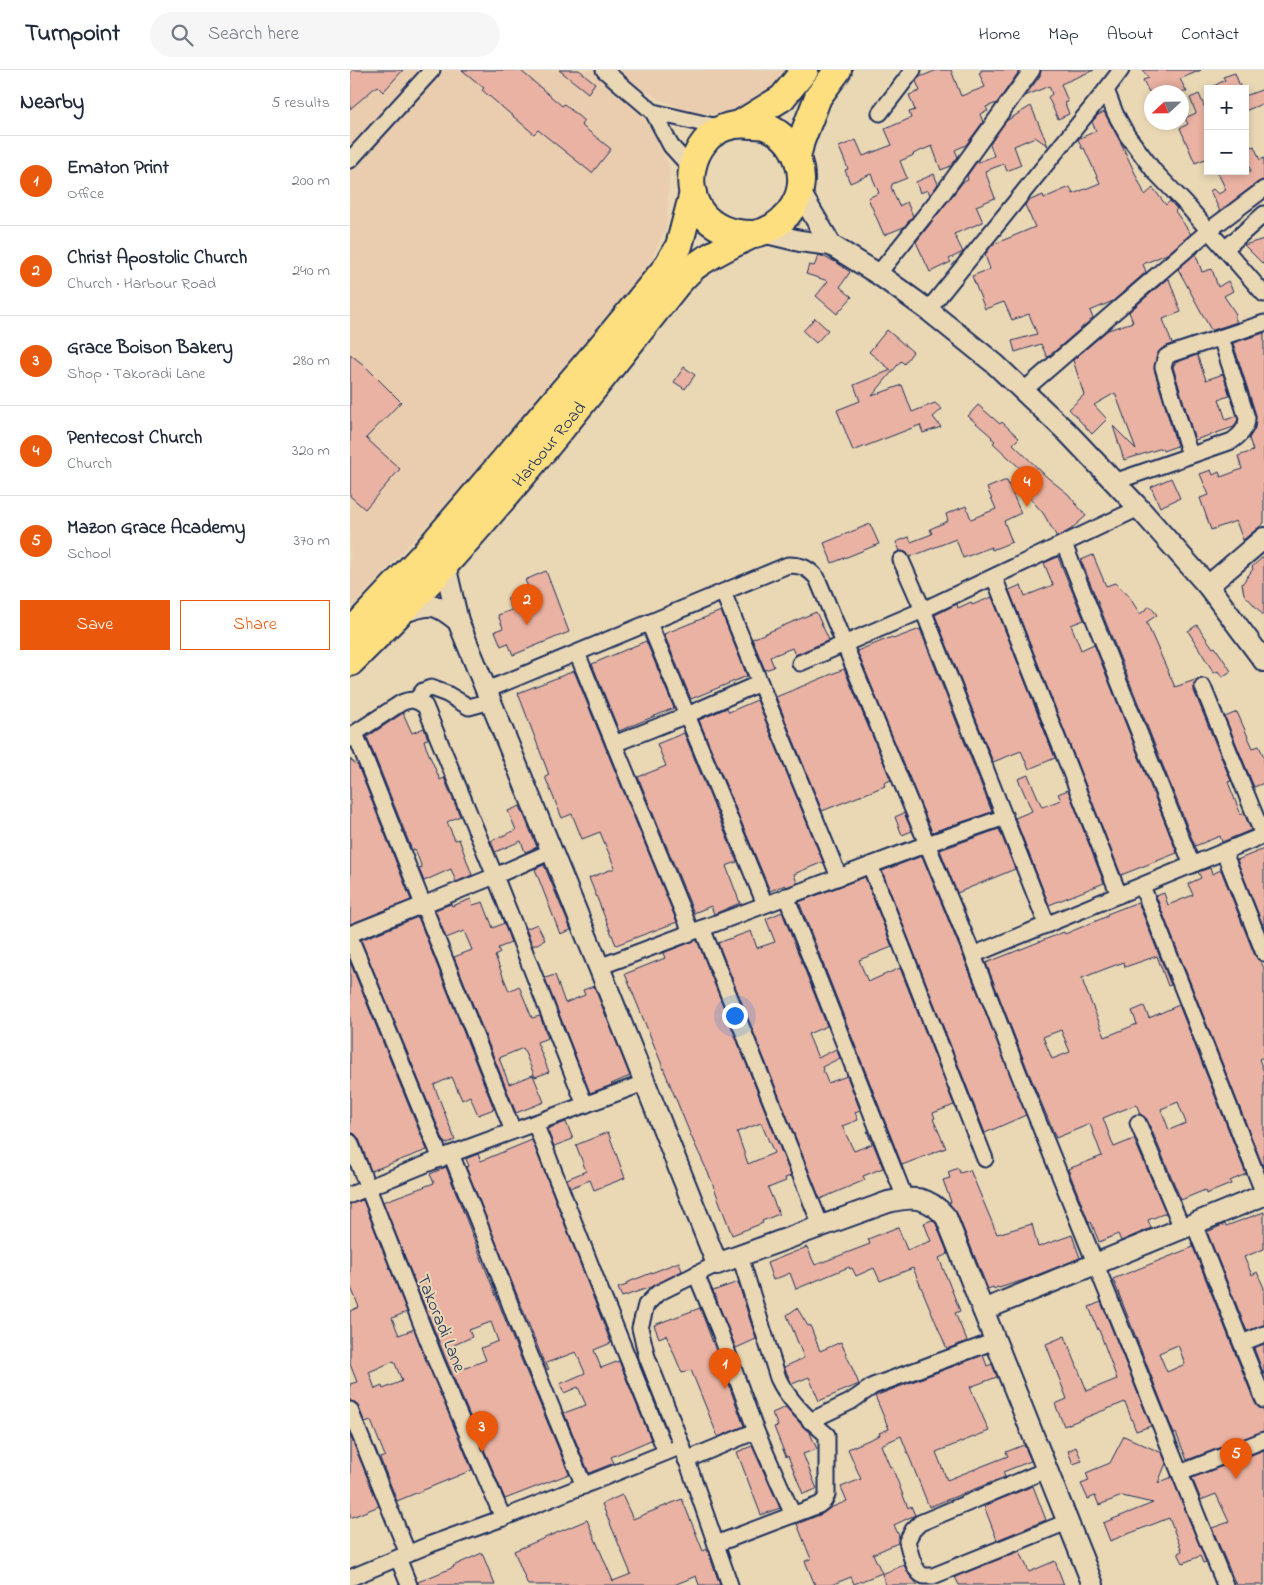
<!DOCTYPE html>
<meta charset="utf-8">
<style>
:root{--surface:#fff;--page:#f6f6f7;--text:#1f2937;--muted:#747a83;--line:#e0e1e3;--accent:#ea580c}
body{margin:0;font-family:"Indie Flower",sans-serif;background:var(--page);color:var(--text)}
.controls{position:absolute;right:15px;top:15px;display:grid;overflow:hidden;border-radius:0px;box-shadow:0 2px 8px #0003}
.controls button{width:45px;height:45px;display:grid;place-items:center;padding:0;border:0;border-bottom:1px solid var(--line);background:var(--surface);color:var(--text);font:25px sans-serif}
.compass{position:absolute;left:794px;top:15px;width:45px;height:45px;border-radius:50%;background:var(--surface);box-shadow:0 2px 8px #0003;rotate:248deg}
.you{position:absolute;left:384px;top:945px;width:18px;height:18px;margin:-12px;border:4px solid #fff;border-radius:50%;background:#1a73e8;box-shadow:0 0 0 8px #1a73e833}
.badge{display:grid;place-items:center;width:32px;height:32px;border-radius:50%;background:var(--accent);color:#fff;font-size:16px;font-weight:700}
.pin{position:absolute;translate:-50% -41px;filter:drop-shadow(0 1px 2px #0008)}
.pin::after{content:'';position:absolute;top:26px;width:18px;height:15px;background:inherit;clip-path:polygon(0 0,100% 0,50% 100%)}
.list{margin:0;padding:0;list-style:none}
h2{display:flex;justify-content:space-between;align-items:center;height:65px;margin:0;padding:0 20px;font-size:21px}
h2 small{font-size:16px;font-weight:400;color:var(--muted)}
.list li{display:grid;grid-template-columns:32px 1fr auto;gap:15px;align-items:center;box-sizing:border-box;height:90px;padding:0 20px;border-top:1px solid var(--line)}
.list b{display:block;font-size:19px;white-space:nowrap}
.list p{margin:0;font-size:16px;white-space:nowrap;color:var(--muted)}
.list em{font-size:16px;font-style:normal;color:var(--muted)}
.actions{display:flex;gap:10px;padding:15px 20px}
.actions a{flex:1;padding:11px 0;border:1px solid var(--accent);border-radius:0px;text-align:center;font-size:18px;color:var(--accent)}
.actions .main{background:var(--accent);color:#fff}
.icon{flex:none;width:28px;height:28px;fill:none;stroke:currentColor;stroke-width:2;stroke-linecap:round;stroke-linejoin:round}
.map{position:relative;flex:none;width:914px;height:1515px;overflow:hidden}
header{display:flex;align-items:center;gap:30px;box-sizing:border-box;height:70px;padding:0 25px;background:var(--surface);border-bottom:1px solid var(--line)}
header strong{font-size:24px}
nav{display:flex;gap:28px;margin-inline-start:auto;font-size:18px}
.search{width:350px;height:45px;background:var(--page);display:flex;align-items:center;gap:12px;box-sizing:border-box;padding:0 18px;border-radius:28px;color:var(--muted);font-size:19px}
main{display:flex}
aside{flex:1;background:var(--surface)}
.map>svg:first-child{display:block}
.built{fill:#eacdaf}
.building{fill:#eab2a2;stroke:#1b2f5e;fill-rule:evenodd}
.lines{fill:none;stroke-linecap:round;stroke-linejoin:round}
.street-casing{stroke:#1b2f5e;stroke-width:19}
.secondary-casing{stroke:#1b2f5e;stroke-width:24}
.highway-casing{stroke:#1b2f5e;stroke-width:30}
.street{stroke:#ead8b5;stroke-width:15}
.secondary{stroke:#ead8b5;stroke-width:20}
.highway{stroke:#fedf80;stroke-width:26}
.labels{text-anchor:middle;stroke-width:4;stroke-linejoin:round;paint-order:stroke}
.street-label{font-size:18px;fill:#1b2f5e;stroke:#ead8b5}
</style>
<header>
<strong>Turnpoint</strong>
<div class="search"><svg class="icon" aria-label="search" viewBox="0 0 24 24"><circle cx="10" cy="10" r="6"/><path d="M15 15l6 6"/></svg>Search here</div>
<nav><a>Home</a><a>Map</a><a>About</a><a>Contact</a></nav>
</header>
<main>
<aside>
<h2>Nearby<small>5 results</small></h2>
<ul class="list">
<li><span class="badge">1</span><div><b>Ematon Print</b><p>Office</p></div><em>200 m</em></li>
<li><span class="badge">2</span><div><b>Christ Apostolic Church</b><p>Church · Harbour Road</p></div><em>240 m</em></li>
<li><span class="badge">3</span><div><b>Grace Boison Bakery</b><p>Shop · Takoradi Lane</p></div><em>280 m</em></li>
<li><span class="badge">4</span><div><b>Pentecost Church</b><p>Church</p></div><em>320 m</em></li>
<li><span class="badge">5</span><div><b>Mazon Grace Academy</b><p>School</p></div><em>370 m</em></li>
</ul>
<div class="actions"><a class="main">Save</a><a>Share</a></div>
</aside>
<div class="map">
<svg width="914" height="1515" viewBox="0 0 914 1515">
<rect width="100%" height="100%" fill="#ead8b5"/>
<filter id="ink" filterUnits="userSpaceOnUse"><feTurbulence type="fractalNoise" baseFrequency=".02" numOctaves="2"/><feDisplacementMap in="SourceGraphic" scale="10" xChannelSelector="R" yChannelSelector="G"/><feConvolveMatrix kernelMatrix="1 2 1 2 8 2 1 2 1" color-interpolation-filters="sRGB"/></filter>
<g filter="url(#ink)">
<path class="built" d="M0 0H444L417 28 377 45 341 42 309 29 293 20 282 33 303 62 320 99 316 158 292 209 210 300 105 425 0 539Z"/>
<g class="building">
<path d="M4 0H53L33 22 27 16 0 39V3Z"/>
<path d="M112 0H170L212 36 214 34 234 51 231 55 261 79 242 103 188 60 184 64 132 20 134 18Z"/>
<path d="M209 0H229L245 13 238 23Z"/>
<path d="M587 0H601L611 26 635 17 629 3 631 2V0H670L647 33 636 37 638 41 630 44 633 52 616 75 605 80 608 87 601 96 591 100 582 76 563 84 564 85 550 91 557 108 542 114V116L541 117 549 136 557 132 563 146 554 157 534 165 518 128 529 123 521 104 500 113 495 100 498 99 489 77 506 70 513 86 542 75 535 59 561 48 559 42 565 40 559 25 570 21 566 11 570 7Z"/>
<path d="M691 0H744L711 14 718 32 715 33 719 44 708 49 698 27 702 24 699 16 675 26 690 6Z"/>
<path d="M792 0H851L830 9 837 22H799L793 10 799 8Z"/>
<path d="M885 3 891 19H858L875 10 873 7Z"/>
<path d="M914 19V33L895 41V26Z"/>
<path d="M849 24 858 45V88L845 93 830 58 838 54 835 48 846 43 840 28Z"/>
<path d="M681 36 698 76 685 67 664 76 671 95 657 101 654 94 635 101 645 128 626 136 633 152 604 164 613 182 599 189 601 192 580 202 566 172 613 112 618 110 617 106 626 93 644 86 640 74 656 51Z"/>
<path d="M754 42 771 73 795 125 803 118 816 135 820 131 827 139 825 141 841 164 817 184 793 194 796 202 763 231 740 241 743 248 699 286 697 287 691 274 665 282 662 271 687 264 679 244 662 250 654 232 635 239 622 206 640 199 635 185 642 175 685 157 675 135 678 131 693 125 694 128 720 117 723 124 750 113 734 78 732 79 728 69 746 61 742 52 748 45Z"/>
<path d="M904 76 910 90 914 88V110L908 112 870 141 860 121 863 119 868 124 876 120 867 101H901L895 88V79Z"/>
<path d="M584 104 588 114 580 125 578 120 570 123 566 112Z"/>
<path d="M914 169V195L894 175Z"/>
<path d="M850 180 846 185 852 202 862 199 868 217 878 211 883 221 874 226 886 244 884 246 887 252 863 260H861L828 199Z"/>
<path d="M469 185 486 192 500 202 490 217 502 227 487 244 466 226 478 211 456 204 459 195 464 196Z"/>
<path d="M819 209 831 242 813 249 822 274 811 279 807 284 804 299 827 376 813 381 812 378 774 390 763 356 786 379 765 323 744 335 757 349 742 364 719 339 734 325 723 290 758 260 783 252 779 242 816 210Z"/>
<path d="M465 248 478 260 466 273 453 261Z"/>
<path d="M537 260 563 282 554 294 551 291 522 326 552 315 562 342 585 333 592 339 583 347 591 357 573 363 570 355 503 381 487 340 510 331 504 315 541 300 519 282Z"/>
<path d="M914 263V453L893 470 886 451 861 460 850 428 859 425 850 404 861 400 863 405 869 402 871 407 892 399 888 386 903 381 899 368 905 358 906 345 883 273Z"/>
<path d="M0 284 15 296 51 332 16 368 50 399 15 439 0 426Z"/>
<path d="M847 285 856 310 873 304 880 326 869 329 876 350 886 346 888 349 884 357 845 370 823 297 825 293Z"/>
<path d="M334 297 345 305 335 319 324 312Z"/>
<path d="M628 335 650 354 652 352 669 368 663 374 698 408 718 424 736 446 720 460 707 467 693 443 677 425 687 414 643 373 645 371 641 368 642 367 618 346Z"/>
<path d="M821 408 830 428 810 437 801 417Z"/>
<path d="M654 411H657L671 443 654 451 662 472 642 480 641 477 613 488 606 469 560 487 556 482 550 481 546 472 559 467 561 472 582 464 580 459 598 451 596 444 616 436 621 449 646 439 637 418Z"/>
<path d="M520 454 529 474 482 493 474 473Z"/>
<path d="M743 485 756 516 765 513 778 525 790 544 800 536 807 545 797 552V554L825 617 848 609 844 615V621L881 711 878 712 891 745 894 743 901 760 872 772 870 766 845 776 731 490Z"/>
<path d="M914 486V546L894 524 892 514 903 499 902 497Z"/>
<path d="M708 487 734 550 721 555 731 580 744 574 827 783 771 805 659 520 671 515 675 526 703 515 694 493Z"/>
<path d="M196 501 219 562 163 585 158 573 151 576 145 561 153 558 148 545 162 540 157 528 179 519 175 510Z"/>
<path d="M642 527 705 688 679 699 671 681 643 692 585 545 607 534 608 538 621 532 622 535Z"/>
<path d="M371 541 397 606 341 629 314 564Z"/>
<path d="M466 542 479 570 445 585 442 578 420 587 424 597 415 600 402 569Z"/>
<path d="M847 555 863 578 865 577 881 601 872 607 868 601 864 603 838 561Z"/>
<path d="M570 559 642 742 582 762 507 581 542 567 543 569Z"/>
<path d="M296 571 324 638 269 661 242 594Z"/>
<path d="M494 599 541 710 534 713 535 716 472 741 426 627Z"/>
<path d="M224 601 327 852 266 875 239 808 265 798 250 762 232 769 222 744 212 748 195 707 199 705 168 623Z"/>
<path d="M407 630 473 792 444 804 447 813 436 817 435 815 420 821 349 650 377 638 379 642Z"/>
<path d="M887 642 903 678 909 676 914 687V713L904 717 875 647Z"/>
<path d="M53 643 62 663 74 658 78 669 74 670 76 677 90 710 94 708 110 746 97 752 105 770 109 769 122 805 106 812 101 799 74 811 69 799 72 798 65 779 62 780 17 667Z"/>
<path d="M334 663 387 792 376 796 390 833 364 844 361 836 344 843 288 707 316 696 307 674Z"/>
<path d="M0 689 8 696 61 830 0 854Z"/>
<path d="M678 705 692 737 711 730 708 724 718 720 754 813 699 835 665 748 682 741 668 709Z"/>
<path d="M170 736 187 777 175 782 171 771 145 782 141 771 166 760 158 741Z"/>
<path d="M554 743 562 761 552 765 545 747Z"/>
<path d="M649 759 665 799 607 823 590 780Z"/>
<path d="M914 779V858L887 790Z"/>
<path d="M572 786 614 888 676 1045 635 1063 532 801Z"/>
<path d="M194 795 221 860 210 864 185 799Z"/>
<path d="M860 798 862 804 871 800 905 886 911 892 914 898V987L909 989 914 1002V1099L806 826 814 823 818 835 843 825 838 814 851 808 848 802Z"/>
<path d="M515 807 542 877 509 890 518 912 550 898 604 1035 583 1043 585 1048 583 1049 596 1078 552 1095 449 832Z"/>
<path d="M121 829 123 835 133 832 143 858 154 853 161 873 148 878 150 883 145 886 159 921 169 916 182 948 190 946 198 968 187 972 199 1002 185 1007 173 978 149 988 159 1014 183 1005 194 1032 166 1043 104 887 122 880 114 861 96 868 85 840 101 834 102 836Z"/>
<path d="M788 832 821 915 818 916 807 886 775 897 774 892 755 899 732 908 734 915 755 967 787 954 782 941 794 936 799 948 829 935 896 1104 880 1111 881 1114 856 1124 855 1120 831 1130 797 1049 790 1044 787 1036 785 1035 753 1048 764 1077 784 1069 816 1143 798 1150 801 1158 771 1171 768 1164 749 1172 741 1152 739 1153 718 1099 752 1086 740 1054 706 1068 678 1001 636 893 714 862 715 864 758 846 757 844ZM711 960 720 982 702 989 693 967ZM828 1032 836 1053 819 1060 811 1039Z"/>
<path d="M432 842 477 956 458 964 468 988 486 979 490 988 472 997 478 1013 497 1006 510 1040 505 1042 508 1050 492 1056 504 1081 522 1074 517 1061H518L533 1098 513 1106 515 1110 470 1129 368 873 401 861 407 878 425 872 416 849Z"/>
<path d="M68 847 144 1039 128 1045 120 1026 112 1030 102 1007 84 1015 105 1070 95 1074 11 870Z"/>
<path d="M187 854 195 870 183 876 176 859Z"/>
<path d="M347 870 441 1106 435 1108 436 1111 418 1118 429 1144 412 1151 413 1153 382 1165 360 1107 341 1066 275 904 315 888 313 883ZM411 1053 424 1083 398 1094 387 1062Z"/>
<path d="M0 892 77 1080 21 1101 9 1069 5 1064 0 1062Z"/>
<path d="M205 905 215 933 235 925 233 920 244 916 280 1006 261 1014 262 1015 240 1023 195 908Z"/>
<path d="M216 1052 223 1069 204 1076 197 1059Z"/>
<path d="M258 1062 275 1108 244 1120 240 1110 220 1118 217 1109 236 1101 226 1075Z"/>
<path d="M182 1070 261 1273 244 1280 251 1298 269 1291 301 1370 261 1387 264 1393 239 1403 214 1343 236 1335 228 1317 214 1323 210 1314 235 1303 226 1282 196 1293 199 1299 197 1300 116 1097 119 1096 116 1089 118 1088 128 1084 131 1091Z"/>
<path d="M96 1097 162 1267 219 1404 155 1429 95 1287 33 1132 84 1113 80 1104ZM141 1252 148 1271 131 1278 136 1290 113 1299 104 1275 122 1267 119 1260Z"/>
<path d="M608 1098 610 1103 620 1100 647 1164 682 1154 688 1177 722 1165 730 1188 677 1209 649 1218 648 1217 644 1219 643 1217 638 1219 607 1143 599 1133 601 1132 593 1110 600 1108 598 1102Z"/>
<path d="M13 1130 57 1242 42 1248 49 1265 64 1259 122 1400 47 1431 30 1388 35 1386 21 1351 15 1353 8 1336 5 1332 0 1331V1314L7 1312 0 1294V1241L9 1237 0 1215V1134ZM44 1291 52 1311 33 1319 32 1316 25 1319 19 1302Z"/>
<path d="M914 1142V1179L894 1187 902 1205 907 1202 914 1218V1255L897 1261 857 1162 875 1154 876 1156Z"/>
<path d="M582 1150 586 1154 598 1184 589 1188 610 1241 605 1243 617 1271 597 1279 563 1198 530 1211 524 1198 506 1206 502 1198 500 1199 499 1197 446 1219 440 1203 423 1210 417 1193 457 1177 465 1195 520 1174 518 1169 548 1157 557 1180 581 1171 574 1153Z"/>
<path d="M843 1177 905 1333 909 1338 914 1339V1361L837 1390 826 1363 824 1364 763 1209ZM828 1275 835 1294 817 1302 809 1283Z"/>
<path d="M329 1192 332 1201 301 1217 272 1227 268 1218 277 1215 276 1213Z"/>
<path d="M388 1212 406 1269 386 1278 363 1221Z"/>
<path d="M751 1232 801 1356 786 1361 775 1332 714 1356 705 1334 717 1329 696 1274 715 1266 737 1321 767 1309 749 1260H748L739 1237Z"/>
<path d="M350 1238 394 1356 368 1367 341 1300 332 1303 316 1265 309 1268 304 1255Z"/>
<path d="M447 1238 458 1256 460 1255 470 1281 491 1272 509 1314 469 1331 459 1307 442 1314 434 1297 454 1288 437 1245Z"/>
<path d="M914 1274V1305L904 1278Z"/>
<path d="M633 1285 637 1296 642 1294 647 1307 620 1317 639 1361 586 1382 597 1410 658 1386 656 1382 674 1375 681 1391 653 1402 655 1407 579 1437 551 1366 531 1375 540 1397H542L558 1438 561 1436 565 1445 544 1455 549 1466 548 1473 523 1484 532 1503 504 1514 501 1507 481 1515H465L455 1491 461 1489 447 1454 472 1444 480 1438 497 1431 491 1417 511 1409 498 1379 530 1365 529 1363 539 1359 525 1326Z"/>
<path d="M436 1337 454 1358 460 1363 467 1379 453 1384 467 1419 453 1424 438 1386 436 1387 424 1357 428 1356 422 1343Z"/>
<path d="M0 1365 29 1436 0 1448Z"/>
<path d="M774 1366 812 1383 816 1393 808 1413 822 1407 856 1492 853 1493 850 1486 833 1493 828 1483 832 1481 819 1448 760 1471 753 1453 803 1433 772 1426 749 1435 745 1426 738 1429 731 1414 739 1411 736 1403 760 1393Z"/>
<path d="M402 1376 430 1438 411 1445 387 1382Z"/>
<path d="M726 1377 732 1391 723 1394 718 1381Z"/>
<path d="M914 1380V1515H886L862 1458 879 1452 866 1424 851 1430 842 1408Z"/>
<path d="M683 1416 696 1450 647 1470 634 1436Z"/>
<path d="M272 1425 283 1449 332 1429 353 1481 357 1479 370 1515H349L346 1506 324 1515H178L164 1481 237 1450 263 1511 281 1504 252 1434Z"/>
<path d="M670 1481 679 1502 705 1491 714 1515H609L605 1507Z"/>
<path d="M132 1483 145 1515H68V1512L104 1497 103 1496Z"/>
<path d="M554 1495 559 1505 568 1515H536L532 1504Z"/>
</g>
<g class="lines">
<g class="street-casing">
<g id="street">
<path d="M254 0 303 42 321 76 341 98"/>
<path d="M771 0 756 20 765 43 777 65 804 101 833 131 914 224"/>
<path d="M303 42 372 58"/>
<path d="M530 43 563 0"/>
<path d="M0 90 82 0"/>
<path d="M875 179 914 144"/>
<path d="M528 204 593 123 682 0"/>
<path d="M578 240 756 20"/>
<path d="M673 321 858 161 914 119"/>
<path d="M840 385 813 297 816 287 821 284 914 253"/>
<path d="M764 412 882 371C890 365 897 359 897 348L871 268"/>
<path d="M714 474 842 795"/>
<path d="M551 490 573 540 697 855"/>
<path d="M644 507 769 825"/>
<path d="M373 522 489 807"/>
<path d="M299 553 415 834"/>
<path d="M227 583 341 862"/>
<path d="M450 593 573 540 789 438"/>
<path d="M853 617 913 765"/>
<path d="M137 620 438 495C452 495 458 498 467 508L623 885 669 1004 875 1515"/>
<path d="M66 630 73 621 81 618 97 624 119 637 141 631"/>
<path d="M5 663 163 1061"/>
<path d="M0 669 5 663 51 633C62 628 66 630 75 636L145 806 0 864"/>
<path d="M264 674 337 645 410 613"/>
<path d="M202 781 145 806 235 1035"/>
<path d="M874 782 914 883"/>
<path d="M520 795 635 1089"/>
<path d="M792 816 914 1124"/>
<path d="M436 826 555 1128"/>
<path d="M352 858 471 1156"/>
<path d="M0 867 91 1089"/>
<path d="M623 885 914 765"/>
<path d="M249 897 577 774 655 747"/>
<path d="M185 1053 253 1227 316 1382"/>
<path d="M788 1053 832 1158"/>
<path d="M0 1072 86 1291 153 1448"/>
<path d="M101 1084 142 1186 171 1263 234 1416"/>
<path d="M0 1125 101 1084 294 1013"/>
<path d="M844 1154 914 1330"/>
<path d="M367 1194 308 1223 296 1235 290 1258 297 1287 332 1376 380 1515"/>
<path d="M892 1273 914 1264"/>
<path d="M0 1340 58 1484"/>
<path d="M460 1351 500 1332 523 1316 645 1271"/>
<path d="M406 1361 443 1445"/>
<path d="M336 1390 406 1361 370 1262 346 1204"/>
<path d="M696 1400 570 1453 563 1460 557 1471C560 1481 563 1502 574 1506 575 1506 582 1506 583 1506L717 1452"/>
<path d="M830 1403 914 1370"/>
<path d="M366 1474 469 1435 474 1431 477 1425V1365C458 1349 438 1330 428 1308L390 1186"/>
<path d="M48 1488 59 1515"/>
<path d="M0 1508 81 1474 153 1448 332 1376"/>
</g>
</g>
<g class="secondary-casing">
<g id="secondary">
<path d="M450 122 481 175"/>
<path d="M412 162 450 171 481 175 528 204 578 240 645 294 718 363 789 438 858 516 914 591"/>
<path d="M95 495 108 551 249 897 367 1194 538 1132C563 1126 578 1126 596 1147L633 1240"/>
<path d="M858 516 914 468"/>
<path d="M51 543C79 533 84 531 108 551"/>
<path d="M743 1515 633 1240 914 1125"/>
</g>
</g>
<g class="highway-casing">
<g id="highway">
<path d="M391 53 432 28 455 0"/>
<path d="M447 87 451 71 468 27 488 0"/>
<path d="M0 563 75 483 260 266 315 199 329 176 343 123"/>
<path id="s1" d="M0 593C32 561 65 529 95 495 177 404 252 309 328 213 333 208 338 202 344 197 361 184 381 175 400 166 405 163 410 163 415 161 427 156 436 148 443 137 461 109 447 69 417 57 412 55 406 55 402 55 386 53 371 56 359 67 332 94 335 143 373 159 383 163 393 164 403 164"/>
</g>
</g>
<use href="#street" class="street"/>
<use href="#secondary" class="secondary"/>
<use href="#highway" class="highway"/>
</g>
</g>
<g class="labels">
<g class="street-label">
<text dy="6" stroke="none"><textPath href="#s1" startOffset="296">Harbour Road</textPath></text>
<text transform="translate(92 1253) rotate(68)" y="6">Takoradi Lane</text>
</g>
</g>
</svg>
<div class="controls">
<button>+</button>
<button>−</button>
</div>
<svg class="compass" viewBox="-18 -18 36 36"><path d="M0-13l5 13h-10z" fill="#e53935"/><path d="M0 13l5-13h-10z" fill="#747a83"/></svg>
<div class="you"></div>
<div class="pin badge" style="left:375px;top:1319px">1</div>
<div class="pin badge" style="left:177px;top:555px">2</div>
<div class="pin badge" style="left:132px;top:1382px">3</div>
<div class="pin badge" style="left:677px;top:437px">4</div>
<div class="pin badge" style="left:886px;top:1409px">5</div>
</div>
</main>
